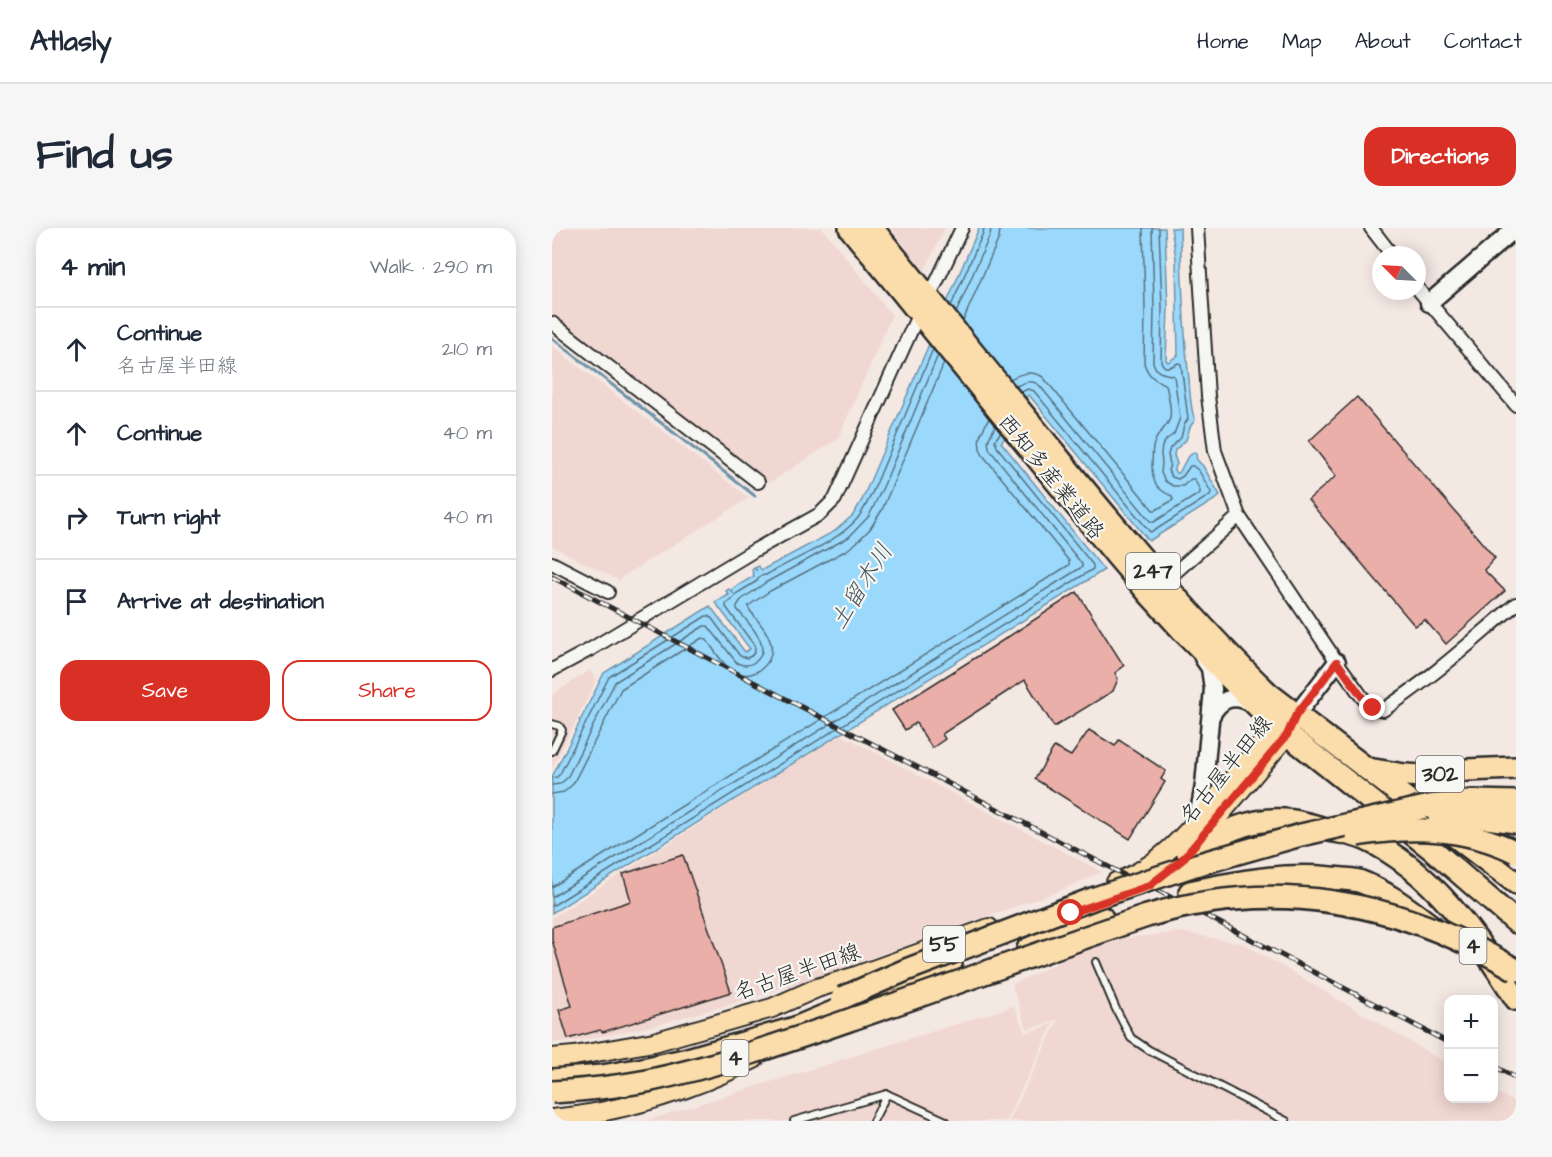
<!DOCTYPE html>
<meta charset="utf-8">
<style>
:root{--surface:#fff;--page:#f6f6f7;--text:#1f2937;--muted:#747a83;--line:#e0e1e3;--accent:#d93025}
body{margin:0;font-family:"Architects Daughter","Klee One",sans-serif;background:var(--page);color:var(--text)}
.controls{position:absolute;right:18px;bottom:18px;display:grid;overflow:hidden;border-radius:12px;box-shadow:0 3px 15px #0003}
.controls button{width:54px;height:54px;display:grid;place-items:center;padding:0;border:0;border-bottom:2px solid var(--line);background:var(--surface);color:var(--text);font:30px sans-serif}
.compass{position:absolute;left:820px;top:18px;width:54px;height:54px;border-radius:50%;background:var(--surface);box-shadow:0 3px 15px #0003;rotate:294deg}
.stop{position:absolute;width:18px;height:18px;margin:-14px;border:4px solid #d93025;border-radius:50%;background:#fff}
.stop.end{background:#d93025;border-color:#fff;box-shadow:0 2px 6px #0008}
.list{margin:0;padding:0;list-style:none}
h2{display:flex;justify-content:space-between;align-items:center;height:78px;margin:0;padding:0 24px;font-size:26px}
h2 small{font-size:20px;font-weight:400;color:var(--muted)}
.list li{display:grid;grid-template-columns:39px 1fr auto;gap:18px;align-items:center;box-sizing:border-box;height:84px;padding:0 24px;border-top:2px solid var(--line)}
.list b{display:block;font-size:22px;white-space:nowrap}
.list p{margin:0;font-size:20px;white-space:nowrap;color:var(--muted)}
.list em{font-size:20px;font-style:normal;color:var(--muted)}
.actions{display:flex;gap:12px;padding:18px 24px}
.actions a{flex:1;padding:14px 0;border:2px solid var(--accent);border-radius:18px;text-align:center;font-size:21px;color:var(--accent)}
.actions .main{background:var(--accent);color:#fff}
.icon{flex:none;width:33px;height:33px;fill:none;stroke:currentColor;stroke-width:2;stroke-linecap:round;stroke-linejoin:round}
.map{position:relative;flex:none;width:964px;height:893px;overflow:hidden;border-radius:18px}
header{display:flex;align-items:center;gap:36px;box-sizing:border-box;height:84px;padding:0 30px;background:var(--surface);border-bottom:2px solid var(--line)}
header strong{font-size:28px}
nav{display:flex;gap:33px;margin-inline-start:auto;font-size:21px}
.intro{display:flex;align-items:center;justify-content:space-between;box-sizing:border-box;height:144px;padding:0 36px}
h1{margin:0;font-size:42px}
.button{padding:15px 27px;border-radius:18px;background:var(--accent);color:#fff;font-size:21px;font-weight:700}
main{display:flex;gap:36px;padding:0 36px}
aside{flex:1;background:var(--surface);border-radius:18px;box-shadow:0 3px 15px #0003}
.map>svg:first-child{display:block}
.built{fill:#f1d7d1}
.water{fill:#9ad9fc;stroke:#6e93a8;stroke-width:1.5}
.lines{fill:none;stroke-linecap:round;stroke-linejoin:round}
.shore{stroke:#57717f;stroke-width:1.5}
.stream{stroke:#6e93a8;stroke-width:3}
.building{fill:#eaafa8;stroke:#2b2b2b;stroke-width:1.5}
.lane-casing{stroke:#2b2b2b;stroke-width:10}
.street-casing{stroke:#2b2b2b;stroke-width:16}
.secondary-casing{stroke:#2b2b2b;stroke-width:21}
.primary-casing{stroke:#2b2b2b;stroke-width:22}
.highway-casing{stroke:#2b2b2b;stroke-width:26}
.lane{stroke:#f6f6f2;stroke-width:6}
.street{stroke:#f6f6f2;stroke-width:12}
.secondary{stroke:#f6f6f2;stroke-width:16}
.primary{stroke:#fbddab;stroke-width:18}
.highway{stroke:#fbddab;stroke-width:21}
.rail-casing{stroke:#2b2b2b;stroke-width:5}
.rail{stroke:#f6f6f2;stroke-width:3;stroke-dasharray:9;stroke-linecap:butt}
.highway-bridge-casing{stroke:#2b2b2b;stroke-width:26;stroke-linecap:butt}
.highway-bridge{stroke:#fbddab;stroke-width:21}
.route{stroke:#d93025;stroke-width:8}
.labels{text-anchor:middle;stroke-width:4.5;stroke-linejoin:round;paint-order:stroke}
.shield{fill:#f6f6f2;stroke:#686867;stroke-width:1.5}
.shield-label{font-size:21px;font-weight:bold;fill:#2b2b2b}
.street-label{font-size:22px;fill:#2b2b2b;stroke:#f6f6f2}
.water-label{font-size:24px;font-style:italic;fill:#47565f;stroke:#f6f6f2}
</style>
<header>
<strong>Atlasly</strong>
<nav><a>Home</a><a>Map</a><a>About</a><a>Contact</a></nav>
</header>
<div class="intro"><h1>Find us</h1><a class="button">Directions</a></div>
<main>
<aside>
<h2>4 min<small>Walk · 290 m</small></h2>
<ul class="list">
<li><svg class="icon" aria-label="ahead" viewBox="0 0 24 24"><path d="M12 20V5M6 11l6-6 6 6"/></svg><div><b>Continue</b><p>名古屋半田線</p></div><em>210 m</em></li>
<li><svg class="icon" aria-label="ahead" viewBox="0 0 24 24"><path d="M12 20V5M6 11l6-6 6 6"/></svg><div><b>Continue</b></div><em>40 m</em></li>
<li><svg class="icon" aria-label="right" viewBox="0 0 24 24"><path d="M7 20v-9h11M14 6l5 5-5 5"/></svg><div><b>Turn right</b></div><em>40 m</em></li>
<li><svg class="icon" aria-label="arrive" viewBox="0 0 24 24"><path d="M6 21V4h12l-3 4 3 4H6"/></svg><div><b>Arrive at destination</b></div></li>
</ul>
<div class="actions"><a class="main">Save</a><a>Share</a></div>
</aside>
<div class="map">
<svg width="964" height="893" viewBox="0 0 964 893">
<rect width="100%" height="100%" fill="#f4e8e3"/>
<filter id="ink" filterUnits="userSpaceOnUse"><feTurbulence type="fractalNoise" baseFrequency=".0167" numOctaves="2"/><feDisplacementMap in="SourceGraphic" scale="12" xChannelSelector="R" yChannelSelector="G"/><feConvolveMatrix kernelMatrix="1 2 1 2 8 2 1 2 1" color-interpolation-filters="sRGB"/></filter>
<g filter="url(#ink)">
<g class="built">
<path d="M0 0H270L340 87 286 211 217 255 0 87Z"/>
<path d="M339 0H393L372 44Z"/>
<path d="M0 118 197 270 70 349 68 353 0 318Z"/>
<path d="M38 442 44 453 0 541V467Z"/>
<path d="M288 506 550 644 507 663 257 752 183 775 97 799 20 814H0V690Z"/>
<path d="M629 704 692 716 896 836 897 870H942V862L964 875V893H457L506 792 475 801 460 757 549 713Z"/>
<path d="M462 778 473 805 501 796 454 893H93Z"/>
</g>
<path class="water" d="M427 0H613L616 80 614 132 616 134 626 127 624 30 619 0H628C630 50 631 101 637 151 638 164 638 180 643 192L638 199 634 212 623 222 622 227 625 236 622 242 624 245H627L635 230 642 224 644 226 645 232 651 238 668 267 667 269 597 313 477 167 473 170 471 169 453 210 449 214 552 342 0 685V549L28 494 27 492 29 491 52 445 158 378 193 424 198 421 163 374 177 367 174 363 177 361 181 365 180 361 202 348 200 342 202 340 205 343 203 340 206 338 210 342 283 303 301 287 310 272Z"/>
<g class="lines">
<g class="shore">
<path d="M399 78 431 5 432 0"/>
<path d="M404 85 438 7 439 0"/>
<path d="M411 93 447 10 448 0"/>
<path d="M458 151C470 145 479 142 491 149L601 282H604L621 272 620 268C603 261 600 253 600 236 601 227 599 221 603 213 607 203 615 200 618 190 620 180 616 167 614 157 603 152 596 148 592 135L593 80 591 0"/>
<path d="M464 158C473 154 480 151 488 158L599 294H602L648 265V262L642 251H639L631 258H621L613 253 609 245 610 235 609 226 610 218 615 211 622 206 628 190 622 148C612 144 605 148 601 134L602 80 600 0"/>
<path d="M469 164 476 161 482 163 598 304 605 301 658 267 659 264 647 243 641 238H638L631 248 626 251 620 249 616 243 618 236 616 227 618 220 629 210 632 197 636 191 629 136 626 135C619 139 612 143 609 133L610 80 607 0"/>
<path d="M0 550 5 549 8 546 57 449 154 388H158L188 428 195 430C201 428 205 423 202 417L174 379V376L180 372 184 366 205 353 208 348 214 347C242 330 283 316 305 291 314 280 319 267 325 254L381 121"/>
<path d="M0 557 8 556 15 550 63 454 152 398H156L185 435C192 438 197 438 203 434 223 419 195 394 185 381V378L189 372 213 355 297 309 317 288 332 257 386 127"/>
<path d="M0 566 12 564 21 556 69 461 150 410 154 411C162 421 170 437 181 443 199 454 223 437 219 417 217 404 204 391 197 381L196 378 218 363 295 322 304 315 318 301 330 282 392 135"/>
<path d="M0 659 517 337V333L430 226C423 209 431 204 437 190"/>
<path d="M0 669 530 339V336L438 222C433 211 440 207 443 198"/>
<path d="M0 678 541 341V337L445 219 443 212 449 204"/>
</g>
<path class="stream" d="M0 110 203 268"/>
</g>
<g class="building">
<path d="M805 169 943 330 932 342 953 363 894 416 873 392 863 398 756 272 784 248 757 213Z"/>
<path d="M525 364 572 438 563 445 566 451 561 463 502 499 473 452 390 506 393 511 380 520 364 495 353 502 340 482 442 418Z"/>
<path d="M537 502 563 518 567 512 614 543 609 551 613 554 578 611 483 551 502 519 519 528Z"/>
<path d="M131 627 179 764 51 804 48 802 16 811 7 782 20 778 0 712V699L79 673 71 646Z"/>
</g>
<g class="lines">
<g class="lane-casing">
<g id="lane">
<path d="M0 496 7 498 10 502 0 523"/>
<path d="M544 734 563 779 579 810 597 822 734 893"/>
<path d="M242 893 335 866"/>
<path d="M321 893 335 866 394 893"/>
</g>
</g>
<g class="street-casing">
<g id="street">
<path d="M645 0 656 168 663 223 687 288 785 434 810 469 821 480 831 482C879 451 921 412 964 376"/>
<path d="M819 0 840 27"/>
<path d="M865 60 964 177"/>
<path d="M377 70 410 0"/>
<path d="M0 95 206 254"/>
<path d="M0 335 56 364"/>
<path d="M611 355 687 288"/>
<path d="M0 442 39 421 203 322 268 286 283 271 367 85"/>
</g>
</g>
<g class="secondary-casing">
<g id="secondary">
<path d="M877 75 964 0"/>
<path d="M744 487 785 434"/>
<path d="M659 488C669 469 684 465 702 477"/>
<path d="M642 594 648 579 652 557 661 461 658 440 651 430"/>
</g>
</g>
<g class="primary-casing">
<g id="primary">
<path d="M640 620 735 507 741 494"/>
<path d="M564 654C608 639 640 600 669 565 688 543 706 520 725 498L735 492"/>
<path d="M0 830 22 828 102 814 220 780 265 760 304 748 437 700"/>
<path d="M0 891C72 884 138 863 202 831"/>
</g>
</g>
<g class="highway-casing">
<g id="highway">
<path d="M298 0 564 327 598 367 629 401 725 498 881 622 964 694"/>
<path d="M320 0C388 84 456 168 524 251 585 325 647 399 716 465L964 655"/>
<path d="M816 541 853 547 872 548 914 542 964 540"/>
<path d="M636 625C665 607 698 589 733 592 747 593 760 597 773 601 786 604 801 606 813 611 881 642 926 710 964 771"/>
<path d="M638 664C684 654 732 645 779 650 788 651 798 651 807 653 834 663 858 682 881 699"/>
<path d="M476 721 505 708 550 690"/>
<path d="M0 852 50 848 91 841 132 832 243 800 399 735"/>
</g>
</g>
<use href="#lane" class="lane"/>
<use href="#street" class="street"/>
<use href="#secondary" class="secondary"/>
<use href="#primary" class="primary"/>
<use href="#highway" class="highway"/>
<g class="rail-casing">
<g id="rail">
<path d="M0 349 578 650 605 662 897 815"/>
<path d="M942 838 964 850"/>
</g>
</g>
<use href="#rail" class="rail"/>
<g class="highway-bridge-casing">
<g id="highway-bridge">
<path d="M887 588 928 589 964 594"/>
<path d="M805 607C860 598 913 599 964 624"/>
<path d="M290 770 354 742 543 670 640 638 749 607 878 578 921 573 964 574"/>
<path d="M0 864C32 862 63 859 95 853 166 838 234 814 303 790 401 757 497 721 595 688 725 649 848 673 964 742"/>
</g>
</g>
<use href="#highway-bridge" class="highway-bridge"/>
</g>
</g>
<g class="lines" filter="url(#ink)">
<path class="route" d="M519 685 597 658 630 632 735 507 744 487 785 434 810 469 821 480"/>
</g>
<g class="labels">
<g class="shield">
<rect x="574" y="325" width="54" height="36" rx="4.5"/>
<rect x="864" y="528" width="48" height="36" rx="4.5"/>
<rect x="371" y="698" width="42" height="36" rx="4.5"/>
<rect x="907.5" y="700" width="27" height="36" rx="4.5"/>
<rect x="169.5" y="812" width="27" height="36" rx="4.5"/>
</g>
<g class="shield-label">
<text x="601" y="350">247</text>
<text x="888" y="553">302</text>
<text x="392" y="723">55</text>
<text x="921" y="725">4</text>
<text x="183" y="837">4</text>
</g>
<g class="street-label">
<text transform="translate(500 248) rotate(51)" y="8">西知多産業道路</text>
<text transform="translate(673 541) rotate(-51)" y="8">名古屋半田線</text>
<text transform="translate(245 743) rotate(-19)" y="8">名古屋半田線</text>
</g>
<g class="water-label">
<text transform="translate(309 358) rotate(-58)" y="8">土留木川</text>
</g>
</g>
</svg>
<div class="controls">
<button>+</button>
<button>−</button>
</div>
<svg class="compass" viewBox="-18 -18 36 36"><path d="M0-13l5 13h-10z" fill="#e53935"/><path d="M0 13l5-13h-10z" fill="#747a83"/></svg>
<div class="stop" style="left:519px;top:685px"></div>
<div class="stop end" style="left:821px;top:480px"></div>
</div>
</main>
